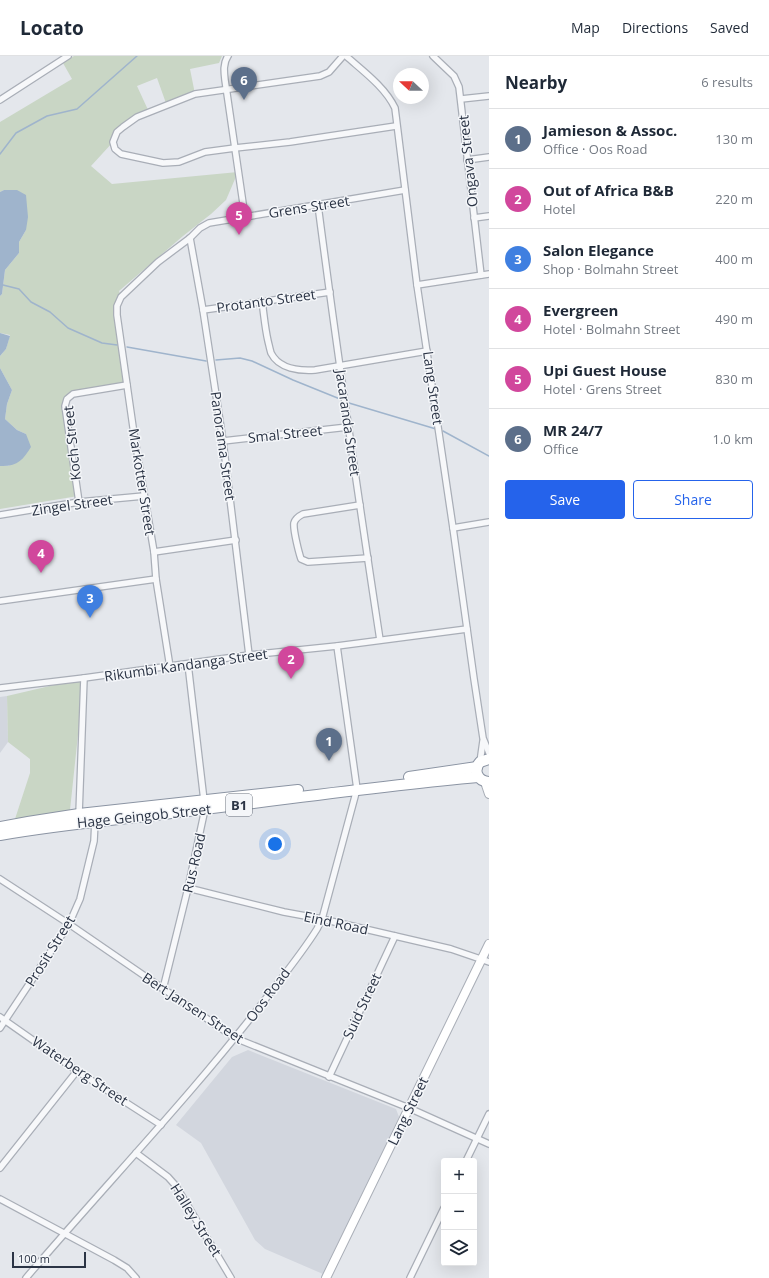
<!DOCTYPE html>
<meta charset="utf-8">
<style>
:root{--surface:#fff;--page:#f2f2f3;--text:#1f2937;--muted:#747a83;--line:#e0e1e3;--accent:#2563eb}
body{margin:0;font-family:"Open Sans",sans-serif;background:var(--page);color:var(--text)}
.controls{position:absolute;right:12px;bottom:12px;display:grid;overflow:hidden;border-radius:4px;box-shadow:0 4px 16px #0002}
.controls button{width:36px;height:36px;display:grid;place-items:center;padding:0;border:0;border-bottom:1px solid var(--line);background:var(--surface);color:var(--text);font:20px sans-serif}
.compass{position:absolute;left:393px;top:12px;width:36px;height:36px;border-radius:50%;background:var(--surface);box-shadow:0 4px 16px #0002;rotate:292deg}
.scale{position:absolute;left:12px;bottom:10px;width:74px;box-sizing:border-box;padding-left:4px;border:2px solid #2b3445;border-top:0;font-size:11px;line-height:14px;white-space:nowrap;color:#2b3445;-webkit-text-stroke:3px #f4f6f9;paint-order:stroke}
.you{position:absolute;left:275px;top:788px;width:14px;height:14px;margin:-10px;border:3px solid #fff;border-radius:50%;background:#1a73e8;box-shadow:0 0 0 6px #1a73e833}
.badge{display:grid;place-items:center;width:26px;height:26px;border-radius:50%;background:var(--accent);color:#fff;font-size:13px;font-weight:700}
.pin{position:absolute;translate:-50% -33px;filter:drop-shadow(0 1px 2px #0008)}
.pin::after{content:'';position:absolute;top:21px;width:14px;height:12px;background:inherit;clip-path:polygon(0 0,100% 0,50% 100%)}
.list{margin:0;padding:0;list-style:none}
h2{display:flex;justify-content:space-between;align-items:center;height:52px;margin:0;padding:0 16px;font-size:17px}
h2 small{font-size:13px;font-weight:400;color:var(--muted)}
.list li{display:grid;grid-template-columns:26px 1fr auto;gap:12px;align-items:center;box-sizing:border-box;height:60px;padding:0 16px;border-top:1px solid var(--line)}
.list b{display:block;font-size:15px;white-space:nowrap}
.list p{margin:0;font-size:13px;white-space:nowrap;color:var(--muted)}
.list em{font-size:13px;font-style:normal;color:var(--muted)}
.actions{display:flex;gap:8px;padding:12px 16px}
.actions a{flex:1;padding:9px 0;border:1px solid var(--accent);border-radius:4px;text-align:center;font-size:14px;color:var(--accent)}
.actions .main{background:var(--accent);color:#fff}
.icon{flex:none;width:22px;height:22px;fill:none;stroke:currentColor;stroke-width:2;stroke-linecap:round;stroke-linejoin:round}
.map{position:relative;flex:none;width:489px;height:1222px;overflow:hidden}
header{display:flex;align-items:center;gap:24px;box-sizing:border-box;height:56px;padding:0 20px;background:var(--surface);border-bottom:1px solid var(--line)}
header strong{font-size:19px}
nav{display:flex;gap:22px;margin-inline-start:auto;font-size:14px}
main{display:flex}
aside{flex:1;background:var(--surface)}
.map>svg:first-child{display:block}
.built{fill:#d2d6de}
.green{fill:#c9d6c5}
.water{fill:#9fb4cc}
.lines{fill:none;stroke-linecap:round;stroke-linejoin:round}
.stream{stroke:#9fb4cc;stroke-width:1.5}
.street-casing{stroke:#a9aeb7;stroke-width:8}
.secondary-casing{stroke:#a9aeb7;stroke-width:10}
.highway-casing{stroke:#8b94a3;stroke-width:12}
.street{stroke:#f7f8fa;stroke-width:5.5}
.secondary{stroke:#fff;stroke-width:8}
.highway{stroke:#fff;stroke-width:10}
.labels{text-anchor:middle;stroke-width:3;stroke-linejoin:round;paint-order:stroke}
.shield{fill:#f4f6f9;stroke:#676e7b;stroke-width:1}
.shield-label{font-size:13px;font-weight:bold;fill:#2b3445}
.street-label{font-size:14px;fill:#2b3445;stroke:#f4f6f9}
</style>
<header>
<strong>Locato</strong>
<nav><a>Map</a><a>Directions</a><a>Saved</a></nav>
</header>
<main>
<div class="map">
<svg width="489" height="1222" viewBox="0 0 489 1222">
<rect width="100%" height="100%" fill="#e4e7ec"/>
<g class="built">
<path d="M7 640 8 686 0 697V641Z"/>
<path d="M248 994 396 1053 399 1061 323 1218 265 1193 255 1184 201 1087 176 1069 232 1001Z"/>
</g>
<g class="green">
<path d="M74 0H222L219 7 190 13 195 38 167 50 157 22 137 30 149 56 123 71 113 86 91 110 112 128 238 116 226 144 211 158 183 180 119 235 121 241 117 250 127 329 73 338 67 343 78 440 0 453V410H9L26 378 17 374 5 363 7 348 12 334 0 312V300L6 293 10 279 0 277V240L2 238 5 214 19 197V186L26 174 4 134 0 136V66L72 23 63 7Z"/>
<path d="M84 622 70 754 15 763 30 717V703L8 686 7 640Z"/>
</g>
<g class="water">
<path d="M4 134H17L26 139 28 161 26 174 19 186V197L5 214 2 238 0 240V136Z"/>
<path d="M0 277 10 280 6 293 0 300Z"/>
<path d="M0 312 12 334 7 348 5 363 17 374 26 378 31 391C23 404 17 411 0 410Z"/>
</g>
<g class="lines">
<g class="stream">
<path d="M0 98 16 77 47 60 77 53 137 0"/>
<path d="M3 229 19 233 31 246 50 256 68 272 102 287 117 289"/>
<path d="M127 291 206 305"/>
<path d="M216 304 240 302 252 305 293 324 340 343"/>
<path d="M349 347 436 373"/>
<path d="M443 375 489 400"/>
</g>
<g class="street-casing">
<g id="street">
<path d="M228 0C223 7 224 16 225 24L245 161"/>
<path d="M343 0 329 16 320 20 195 38 137 61 123 71 117 76 113 86 115 93 121 98 163 107 179 106 205 96 235 92 290 86 396 70"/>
<path d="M346 0C363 15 385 31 395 52L417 229 453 472 474 623 483 682 489 697"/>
<path d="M433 0 454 20 459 31 481 219"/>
<path d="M461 43 489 40"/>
<path d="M0 44 68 0"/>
<path d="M467 104 489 101"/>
<path d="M318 149C337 295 358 439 380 584"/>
<path d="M474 162 489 160"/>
<path d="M190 182 203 254 223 385 249 599"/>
<path d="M417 229 489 218"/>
<path d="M262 245C264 259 265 272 268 285 269 289 270 294 271 297 279 313 300 315 315 314L427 295"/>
<path d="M203 254 330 236"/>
<path d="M223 385 348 371"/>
<path d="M79 446 65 350 67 343 73 338 127 329"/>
<path d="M360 449 303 458C299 460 295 463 294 467 293 474 299 497 301 503L308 506 368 502"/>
<path d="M0 459 79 446 144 440"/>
<path d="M453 472 489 466"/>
<path d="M154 496 236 484"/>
<path d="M0 545 156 523"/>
<path d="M170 611 156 523 154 496 134 378 117 259V250L121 241 158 206 190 182 200 172 209 167 405 134"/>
<path d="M0 632 84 622 249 599 337 590 467 573"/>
<path d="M480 706 483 685"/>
<path d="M79 758 84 622"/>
<path d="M0 823 69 868 235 982 409 1052 489 1088"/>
<path d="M188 832 284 856 322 863 451 893 489 906"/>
<path d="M163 933 188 832 205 753 188 608"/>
<path d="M0 961 77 1015 161 1069"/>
<path d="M0 972 69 868 80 843 94 785 95 765"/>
<path d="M329 1021 395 880"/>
<path d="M136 1097 168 1121 176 1130 231 1222"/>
<path d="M466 1105 489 1058"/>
<path d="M0 1112 77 1015"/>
<path d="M0 1143 114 1204 127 1212 136 1222"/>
<path d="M26 1222C106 1128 192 1039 267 941 284 919 302 897 317 873L322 863 357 733 337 590"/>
<path d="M410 1222 444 1152"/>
</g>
</g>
<g class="secondary-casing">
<g id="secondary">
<path d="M485 726 489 738"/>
<path d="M326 1222 489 888"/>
</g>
</g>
<g class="highway-casing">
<g id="highway">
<path d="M489 703 480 706C473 714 477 725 489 726"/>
<path d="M409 721 477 711"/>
<path d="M0 771 28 766 79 758 298 734"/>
<path d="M0 779C68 767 136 762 204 753 296 742 387 729 478 721"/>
</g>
</g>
<use href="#street" class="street"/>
<use href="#secondary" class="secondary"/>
<use href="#highway" class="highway"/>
</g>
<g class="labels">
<rect class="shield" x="226" y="738" width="26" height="22" rx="3"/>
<g class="shield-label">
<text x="239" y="754">B1</text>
</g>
<g class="street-label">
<text transform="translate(468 105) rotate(-96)" y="5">Ongava Street</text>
<text transform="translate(309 151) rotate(-9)" y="5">Grens Street</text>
<text transform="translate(266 245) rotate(-8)" y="5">Protanto Street</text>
<text transform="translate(433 332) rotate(82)" y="5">Lang Street</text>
<text transform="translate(348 367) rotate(82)" y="5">Jacaranda Street</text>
<text transform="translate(285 378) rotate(-6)" y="5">Smal Street</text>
<text transform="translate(72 387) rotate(-96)" y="5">Koch Street</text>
<text transform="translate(223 390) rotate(82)" y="5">Panorama Street</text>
<text transform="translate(142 426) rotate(81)" y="5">Markotter Street</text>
<text transform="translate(72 449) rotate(-8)" y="5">Zingel Street</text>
<text transform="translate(186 609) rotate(-8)" y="5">Rikumbi Kandanga Street</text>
<text transform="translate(144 760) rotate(-6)" y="5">Hage Geingob Street</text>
<text transform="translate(194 807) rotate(-77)" y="5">Rus Road</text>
<text transform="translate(336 867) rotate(12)" y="5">Eind Road</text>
<text transform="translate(50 895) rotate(-58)" y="5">Prosit Street</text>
<text transform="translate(268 939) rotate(-53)" y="5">Oos Road</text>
<text transform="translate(362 950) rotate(-65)" y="5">Suid Street</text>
<text transform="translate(193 952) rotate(33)" y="5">Bert Jansen Street</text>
<text transform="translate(80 1015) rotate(34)" y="5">Waterberg Street</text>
<text transform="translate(408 1055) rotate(-64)" y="5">Lang Street</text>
<text transform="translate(196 1164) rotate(58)" y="5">Halley Street</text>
</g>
</g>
</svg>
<div class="controls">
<button>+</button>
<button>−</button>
<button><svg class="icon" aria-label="layers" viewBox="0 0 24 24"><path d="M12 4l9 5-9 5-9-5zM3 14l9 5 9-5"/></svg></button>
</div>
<svg class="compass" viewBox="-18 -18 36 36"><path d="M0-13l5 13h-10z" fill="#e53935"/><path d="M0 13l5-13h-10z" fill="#747a83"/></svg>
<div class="scale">100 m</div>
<div class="you"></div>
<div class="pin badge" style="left:329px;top:705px;background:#5c6f8a">1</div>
<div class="pin badge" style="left:291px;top:623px;background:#d1479c">2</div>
<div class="pin badge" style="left:90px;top:562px;background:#3f7fe0">3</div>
<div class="pin badge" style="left:41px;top:517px;background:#d1479c">4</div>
<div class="pin badge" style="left:239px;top:179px;background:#d1479c">5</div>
<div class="pin badge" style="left:244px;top:44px;background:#5c6f8a">6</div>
</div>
<aside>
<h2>Nearby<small>6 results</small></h2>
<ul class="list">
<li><span class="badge" style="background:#5c6f8a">1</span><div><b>Jamieson &amp; Assoc.</b><p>Office · Oos Road</p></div><em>130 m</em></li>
<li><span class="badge" style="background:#d1479c">2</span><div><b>Out of Africa B&amp;B</b><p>Hotel</p></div><em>220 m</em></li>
<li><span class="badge" style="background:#3f7fe0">3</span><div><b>Salon Elegance</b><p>Shop · Bolmahn Street</p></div><em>400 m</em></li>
<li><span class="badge" style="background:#d1479c">4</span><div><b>Evergreen</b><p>Hotel · Bolmahn Street</p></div><em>490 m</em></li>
<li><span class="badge" style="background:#d1479c">5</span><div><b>Upi Guest House</b><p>Hotel · Grens Street</p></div><em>830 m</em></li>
<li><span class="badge" style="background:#5c6f8a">6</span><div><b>MR 24/7</b><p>Office</p></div><em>1.0 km</em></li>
</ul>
<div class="actions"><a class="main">Save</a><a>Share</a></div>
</aside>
</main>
